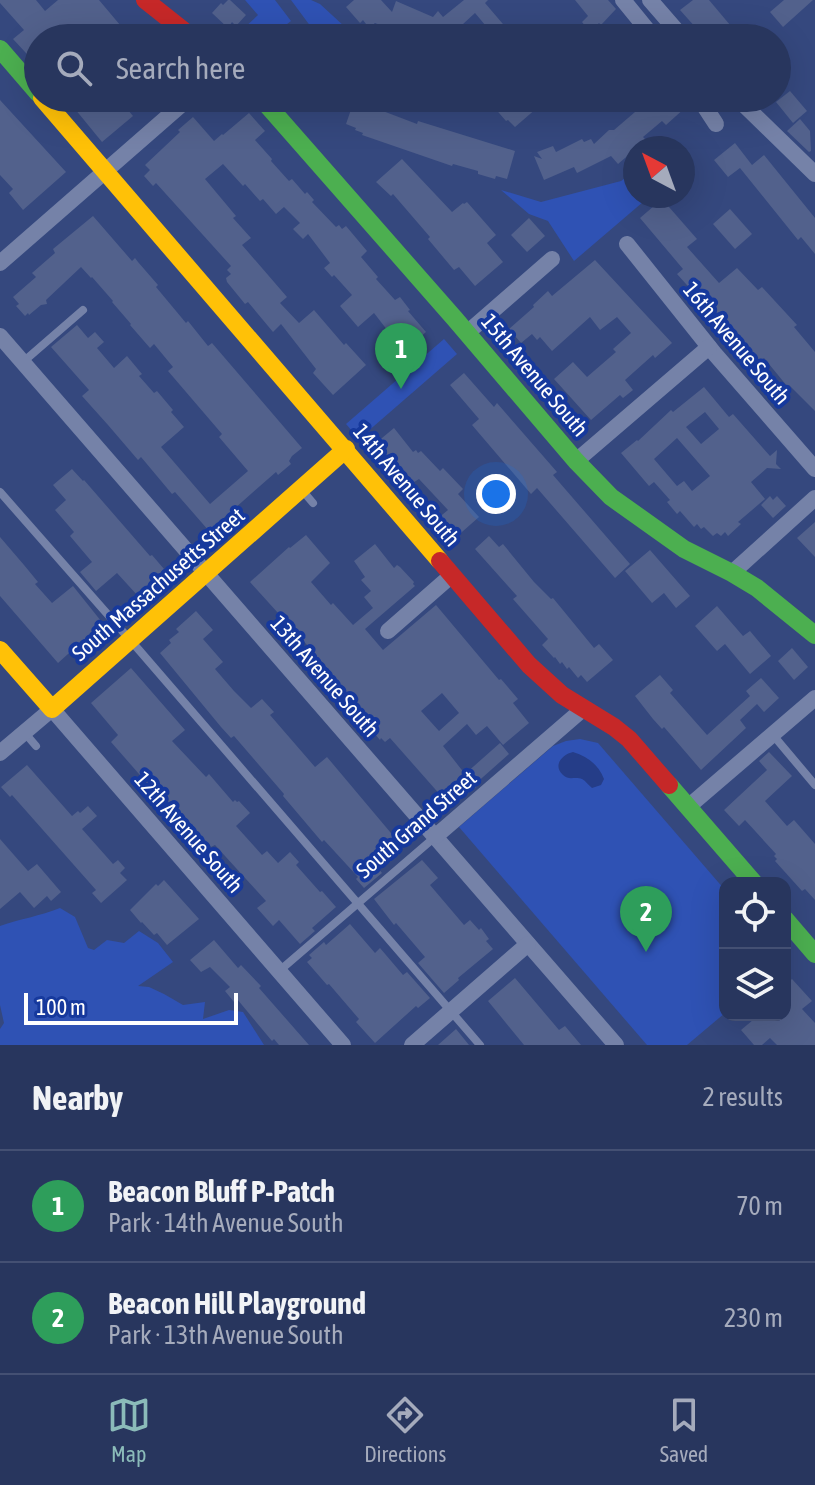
<!DOCTYPE html>
<meta charset="utf-8">
<style>
:root{--surface:#28365e;--page:#344167;--text:#f1f3f6;--muted:#a5abbc;--line:#445073;--accent:#8bbbb9}
body{margin:0;font-family:"Asap Condensed",sans-serif;background:var(--page);color:var(--text)}
.controls{position:absolute;right:24px;bottom:24px;display:grid;overflow:hidden;border-radius:16px;box-shadow:0 8px 32px #0002}
.controls button{width:72px;height:72px;display:grid;place-items:center;padding:0;border:0;border-bottom:2px solid var(--line);background:var(--surface);color:var(--text);font:40px sans-serif}
.compass{position:absolute;left:623px;top:136px;width:72px;height:72px;border-radius:50%;background:var(--surface);box-shadow:0 8px 32px #0002;rotate:319deg}
.scale{position:absolute;left:24px;bottom:20px;width:214px;box-sizing:border-box;padding-left:8px;border:4px solid #fff;border-top:0;font-size:22px;line-height:28px;white-space:nowrap;color:#fff;-webkit-text-stroke:6px #16399d;paint-order:stroke}
.you{position:absolute;left:496px;top:494px;width:28px;height:28px;margin:-20px;border:6px solid #fff;border-radius:50%;background:#1a73e8;box-shadow:0 0 0 12px #1a73e833}
.badge{display:grid;place-items:center;width:52px;height:52px;border-radius:50%;background:var(--accent);color:#fff;font-size:26px;font-weight:700}
.pin{position:absolute;translate:-50% -66px;filter:drop-shadow(0 2px 4px #0008)}
.pin::after{content:'';position:absolute;top:42px;width:28px;height:24px;background:inherit;clip-path:polygon(0 0,100% 0,50% 100%)}
.list{margin:0;padding:0;list-style:none}
h2{display:flex;justify-content:space-between;align-items:center;height:104px;margin:0;padding:0 32px;font-size:34px}
h2 small{font-size:26px;font-weight:400;color:var(--muted)}
.list li{display:grid;grid-template-columns:52px 1fr auto;gap:24px;align-items:center;box-sizing:border-box;height:112px;padding:0 32px;border-top:2px solid var(--line)}
.list b{display:block;font-size:30px;white-space:nowrap}
.list p{margin:0;font-size:26px;white-space:nowrap;color:var(--muted)}
.list em{font-size:26px;font-style:normal;color:var(--muted)}
.icon{flex:none;width:44px;height:44px;fill:none;stroke:currentColor;stroke-width:2;stroke-linecap:round;stroke-linejoin:round}
.map{position:relative;flex:none;width:815px;height:1045px;overflow:hidden}
.search{position:absolute;background:var(--surface);box-shadow:0 8px 32px #0002;left:24px;right:24px;top:24px;height:88px;display:flex;align-items:center;gap:20px;box-sizing:border-box;padding:0 28px;border-radius:44px;color:var(--muted);font-size:30px}
.sheet{height:328px;background:var(--surface)}
nav{display:flex;justify-content:space-around;align-items:center;box-sizing:border-box;height:112px;border-top:2px solid var(--line);background:var(--surface);font-size:22px;color:var(--muted)}
nav a{display:grid;justify-items:center;gap:4px}
nav .on{color:var(--accent)}
.map>svg:first-child{display:block}
.green{fill:#2f52b4}
.water{fill:#253d88}
.building{fill:#52618c;fill-rule:evenodd}
.lines{fill:none;stroke-linecap:round;stroke-linejoin:round}
.lane{stroke:#7582a8;stroke-width:8}
.street{stroke:#7582a8;stroke-width:16}
.fast{stroke:#4caf50;stroke-width:18}
.slow{stroke:#ffc107;stroke-width:18}
.jam{stroke:#c62828;stroke-width:18}
.labels{text-anchor:middle;stroke-width:8;stroke-linejoin:round;paint-order:stroke}
.street-label{font-size:22px;fill:#fff;stroke:#16399d}
</style>
<div class="map">
<svg width="815" height="1045" viewBox="0 0 815 1045">
<rect width="100%" height="100%" fill="#35487e"/>
<g class="green">
<path d="M245 0H275L291 21 269 38H249L242 30 258 15Z"/>
<path d="M291 0H311L320 4 357 38H297L311 27Z"/>
<path d="M635 171V196H650L574 261 548 221 529 214 501 190 541 202 621 181Z"/>
<path d="M444 339 457 354 359 439 346 424Z"/>
<path d="M580 739 598 743 725 890V1013L687 1045H647L459 827 553 746 566 741Z"/>
<path d="M60 908 75 917 88 948 94 950 107 940 124 943 139 931 158 943 173 962 138 986 149 987 164 994 183 1005 205 1002 203 1019 229 1010 243 1012 264 1045H0V1029L4 1023 0 1005V926C20 919 40 916 60 908Z"/>
</g>
<path class="water" d="M573 752C588 757 598 764 604 779L601 785 592 788C588 785 586 781 582 779 575 776 569 781 563 775 552 765 563 754 573 752Z"/>
<g class="building">
<path d="M0 0H36L45 11 58 0H99L131 38H38V66L13 39 24 30 0 3Z"/>
<path d="M228 0H230L246 15 236 26 232 22 228 28 212 13 221 3 223 5Z"/>
<path d="M354 0H381L392 12 396 1 433 17 438 11 443 17 464 0H488L485 3 515 38H496L475 13 450 36 420 28 416 38H411L375 23 369 28 363 20 360 23 346 7Z"/>
<path d="M575 0H608L616 9 601 25 599 23 590 32 582 22 588 16Z"/>
<path d="M693 0H709L741 38H705L680 10Z"/>
<path d="M784 0H813L783 27 770 12Z"/>
<path d="M790 91 807 111 793 123 776 102Z"/>
<path d="M66 98H118L133 116 102 142Z"/>
<path d="M355 98 376 105 375 108 417 124 418 121 515 151 507 179 496 176 495 179 478 174V171L453 164 452 166 362 135 363 133 355 130 356 128 346 124Z"/>
<path d="M486 98H528L537 108 515 127 508 120 506 121Z"/>
<path d="M622 98H678L686 107 666 125 662 121 643 137 646 140 618 164 611 156 577 173 574 167 544 180 534 156 542 159 537 152 553 146 556 152 582 139 584 142 591 139 594 144 609 130H614L635 112Z"/>
<path d="M0 100 66 172 23 210 9 193 13 189 0 175Z"/>
<path d="M249 113 265 131 255 140 272 159 271 161 289 181 292 179 305 194 307 192 314 200 312 202 336 227 339 225 342 229 346 226 367 251 361 257 378 277 376 279 395 300 400 297 410 310 408 311 426 332 400 355 386 339 391 335 374 313 358 327 340 306 352 295 334 275 332 277 324 268 330 263 308 234 303 239 293 229 300 223 284 207 276 214 263 199 260 201 245 184 243 186 223 164 205 179 236 216 233 218 251 238 242 245 287 297 280 303 299 323 314 310 344 345 346 343 366 365 333 395 313 373 316 369 281 324 273 332 248 302 245 304 227 282 226 278 231 274 227 270 231 266 156 183 153 186 144 176 150 170 145 165 180 132 178 130 193 117 214 141 222 134 223 135Z"/>
<path d="M800 119 810 131 811 151 809 152 787 131Z"/>
<path d="M735 143 752 165 764 155 815 218V254L801 237 798 240 740 168 728 177 714 160Z"/>
<path d="M402 159 452 212 463 203 464 204 467 202 496 235 487 243 503 262 475 286 459 267 454 270 428 239 430 237 393 194 391 196 376 182Z"/>
<path d="M662 199 697 239 687 247 719 283 737 268 758 290 762 287 797 325 794 327 815 352V411L789 385 787 386 764 358 756 364 740 345 743 343 716 312 713 314 677 274 683 269 640 218Z"/>
<path d="M730 209 752 234 735 249 713 224Z"/>
<path d="M93 216 132 261 135 258 138 262 158 285 156 287 186 323 188 321 208 346 212 343 302 448 292 456 289 461 291 464 278 475 276 472 209 531 175 492 172 494 141 457 138 460 108 425 82 396 89 390 51 347 77 325 88 338 95 332 104 342 97 348 114 368 127 356 142 374 139 376 154 393 157 391 173 410 171 412 184 427 161 447 210 504 248 471 219 437 222 434 168 371 173 367 154 344 150 348 130 325 131 324 112 302 113 301 92 277 91 278 81 267 46 300 47 304 41 305 29 315 28 313 25 316 16 306 19 304 13 297 36 277 32 273 55 253 53 249Z"/>
<path d="M529 218 545 236 527 252 511 235Z"/>
<path d="M595 260 672 343 655 358 653 355 625 380 633 390 623 398 620 395 591 420 554 379 573 362 587 377 616 352 613 349 631 333 617 317 600 330 590 317 552 351 540 337 537 340 532 334 521 343 509 329 534 307 533 305 548 291 552 296Z"/>
<path d="M464 373 494 407 497 403 557 472 553 475 630 564 615 578 537 488 531 494 472 425 479 419 450 385Z"/>
<path d="M704 387 729 417 733 414 770 456 777 450 776 464 781 469 767 468 751 482 765 499 738 522 741 524 728 536 725 532 721 536 717 533 713 536 704 527 701 529 697 524 694 527 680 511 677 514 667 502 670 500 654 482 649 486 621 453 637 440 638 441 671 410 673 412ZM705 412 719 429 701 444 686 427ZM677 438 710 476 692 491 684 481 677 486 654 459Z"/>
<path d="M394 428 413 452 416 450 418 453 421 451 440 471 443 468 463 489 458 494 479 517 454 539 437 519 448 510 419 479 411 484 376 443Z"/>
<path d="M72 469 83 481 84 480 150 556 152 555 164 569 138 596 117 573 96 591 80 572 92 562 70 536 74 532 55 510 66 500 53 485Z"/>
<path d="M770 496 773 500 777 496 786 506 773 518 761 505Z"/>
<path d="M815 522V557L797 538Z"/>
<path d="M306 535 330 563 311 582 331 605 333 603 353 625 373 608 364 597 371 591 361 580 365 577 354 561 375 544 394 568 397 565 400 567 414 582 413 584 415 586 365 629 383 650 436 605 499 680 501 679 518 699 513 703 529 723 503 745 487 726 476 735 467 724 443 746 465 774 500 743 509 754 474 785 476 787 450 806 390 738 385 742 381 738 380 740 367 725 369 722 316 658 317 656 250 582 289 547 290 548ZM442 693 459 713 439 731 421 711Z"/>
<path d="M489 536 499 547 503 544 534 582 551 599 553 598 594 648 599 644 613 660 587 682 581 675 578 678 569 667 567 669 562 662 560 664 555 657 554 658 542 645 548 639 513 599 517 596 475 549Z"/>
<path d="M0 537 24 565 38 582 35 584 52 603 73 586 105 626 91 637 88 636 58 663 0 596Z"/>
<path d="M650 550 690 596 676 608 664 593 652 603 625 571Z"/>
<path d="M717 606 743 636 750 631 771 656 750 674 725 644 717 651 695 626Z"/>
<path d="M196 611 213 630 203 639 223 662 215 669 234 691 251 708 262 699 274 712 270 715 315 767 327 757 401 845 376 866 382 873 364 888 356 879 358 877 324 840 322 842 283 796 284 794 234 736 231 738 221 727 160 653 171 643 169 640 179 632 176 629Z"/>
<path d="M792 648 808 667 794 680 778 661Z"/>
<path d="M131 668 185 730 172 741 206 777 209 774 233 802 235 800 237 802 239 801 250 813 236 826 262 855 267 851 278 863 290 852 299 862 296 865 320 892 322 891 336 907 312 928 315 931 300 944 279 920 273 926 257 908 266 901 215 845 211 847 190 824 187 825 164 798H160L111 742 118 735 91 703Z"/>
<path d="M660 675 673 690 670 693 707 735 750 696 746 691 761 678 779 698 764 712 757 704 740 720 746 728 701 770 664 727 662 729 653 719 635 696Z"/>
<path d="M769 752 792 776 765 801 787 826 794 820 815 844V900L805 889 802 891 775 861 777 859 774 856 776 854 745 820 739 826 724 810 767 770 759 761Z"/>
<path d="M27 765 72 816 78 811 80 813 88 806 97 816 82 829 113 864 118 860 125 868 120 873 127 880 101 903 92 893 96 890 12 795 10 797 1 787Z"/>
<path d="M0 839 28 871 37 864 61 892 51 901 47 896 34 908 20 892 0 909Z"/>
<path d="M422 860 438 878 430 885 464 925 470 920 479 930 481 928 489 939 486 941 493 949 458 978 459 980 444 993 418 963 425 957 396 923 394 925 374 899Z"/>
<path d="M164 880 199 919 167 945 157 933 154 935 142 922 141 923 130 910 156 884 158 886Z"/>
<path d="M350 924 375 953 380 948 403 975 407 972 430 998 418 1008 416 1006 375 1043 356 1022 359 1019 329 984 327 985 307 962 312 958 309 955 324 942 326 945Z"/>
<path d="M214 940 238 968 241 965 261 986 259 988 309 1045H279L274 1039 272 1041 237 999 234 1002 225 991 230 987 210 967 201 972 190 960Z"/>
<path d="M515 978 559 1030 565 1026 581 1045H524L488 1001Z"/>
<path d="M792 979 812 1001 802 1009 815 1023V1045H777L770 1038 762 1045H754L741 1030 759 1015H785V985Z"/>
<path d="M456 1029 469 1045H438Z"/>
</g>
<g class="lines">
<g class="lane">
<path d="M23 362 83 310"/>
<path d="M302 490 313 503"/>
<path d="M0 492 139 650 480 1045"/>
<path d="M24 732 36 746"/>
<path d="M773 735 815 785"/>
<path d="M278 972 435 837"/>
</g>
<g class="street">
<path d="M623 0 654 38"/>
<path d="M650 0 683 38"/>
<path d="M699 98 716 124"/>
<path d="M737 98 815 174"/>
<path d="M627 244 714 353 815 469"/>
<path d="M0 263 189 98"/>
<path d="M467 333 552 259"/>
<path d="M0 336 616 1045"/>
<path d="M576 461 709 347"/>
<path d="M732 573 815 498"/>
<path d="M388 631 452 575"/>
<path d="M0 753 52 709 343 1045"/>
<path d="M688 807 815 698"/>
<path d="M436 836 583 709"/>
<path d="M412 1045 528 944"/>
</g>
<g class="fast">
<path d="M0 49 38 93"/>
<path d="M261 98 455 319 576 461 611 497 684 549 732 573 757 588 815 635"/>
<path d="M669 785 754 883"/>
<path d="M785 919 815 954"/>
</g>
<g class="slow">
<path d="M42 98 440 561"/>
<path d="M0 650 52 709 346 449"/>
</g>
<g class="jam">
<path d="M145 0 193 38"/>
<path d="M440 561 529 665 562 695 614 727 629 739 669 785"/>
</g>
</g>
<g class="labels">
<g class="street-label">
<text transform="translate(737 343) rotate(50)" y="8">16th Avenue South</text>
<text transform="translate(535 375) rotate(50)" y="8">15th Avenue South</text>
<text transform="translate(407 485) rotate(50)" y="8">14th Avenue South</text>
<text transform="translate(158 584) rotate(-41)" y="8">South Massachusetts Street</text>
<text transform="translate(325 676) rotate(49)" y="8">13th Avenue South</text>
<text transform="translate(416 824) rotate(-41)" y="8">South Grand Street</text>
<text transform="translate(189 832) rotate(49)" y="8">12th Avenue South</text>
</g>
</g>
</svg>
<div class="controls">
<button><svg class="icon" aria-label="locate" viewBox="0 0 24 24"><circle cx="12" cy="12" r="6"/><path d="M12 2v4M12 18v4M2 12h4M18 12h4"/></svg></button>
<button><svg class="icon" aria-label="layers" viewBox="0 0 24 24"><path d="M12 4l9 5-9 5-9-5zM3 14l9 5 9-5"/></svg></button>
</div>
<svg class="compass" viewBox="-18 -18 36 36"><path d="M0-13l5 13h-10z" fill="#e53935"/><path d="M0 13l5-13h-10z" fill="#a5abbc"/></svg>
<div class="scale">100 m</div>
<div class="you"></div>
<div class="pin badge" style="left:401px;top:389px;background:#2e9e5b">1</div>
<div class="pin badge" style="left:646px;top:952px;background:#2e9e5b">2</div>
<div class="search"><svg class="icon" aria-label="search" viewBox="0 0 24 24"><circle cx="10" cy="10" r="6"/><path d="M15 15l6 6"/></svg>Search here</div>
</div>
<section class="sheet">
<h2>Nearby<small>2 results</small></h2>
<ul class="list">
<li><span class="badge" style="background:#2e9e5b">1</span><div><b>Beacon Bluff P-Patch</b><p>Park · 14th Avenue South</p></div><em>70 m</em></li>
<li><span class="badge" style="background:#2e9e5b">2</span><div><b>Beacon Hill Playground</b><p>Park · 13th Avenue South</p></div><em>230 m</em></li>
</ul>
</section>
<nav>
<a class="on"><svg class="icon" aria-label="map" viewBox="0 0 24 24"><path d="M3 6l6-2 6 2 6-2v14l-6 2-6-2-6 2zM9 4v14M15 6v14"/></svg>Map</a>
<a><svg class="icon" aria-label="directions" viewBox="0 0 24 24"><path d="M12 3l9 9-9 9-9-9zM9 14v-3h6M13 9l2 2-2 2"/></svg>Directions</a>
<a><svg class="icon" aria-label="saved" viewBox="0 0 24 24"><path d="M7 4h10v16l-5-4-5 4z"/></svg>Saved</a>
</nav>
